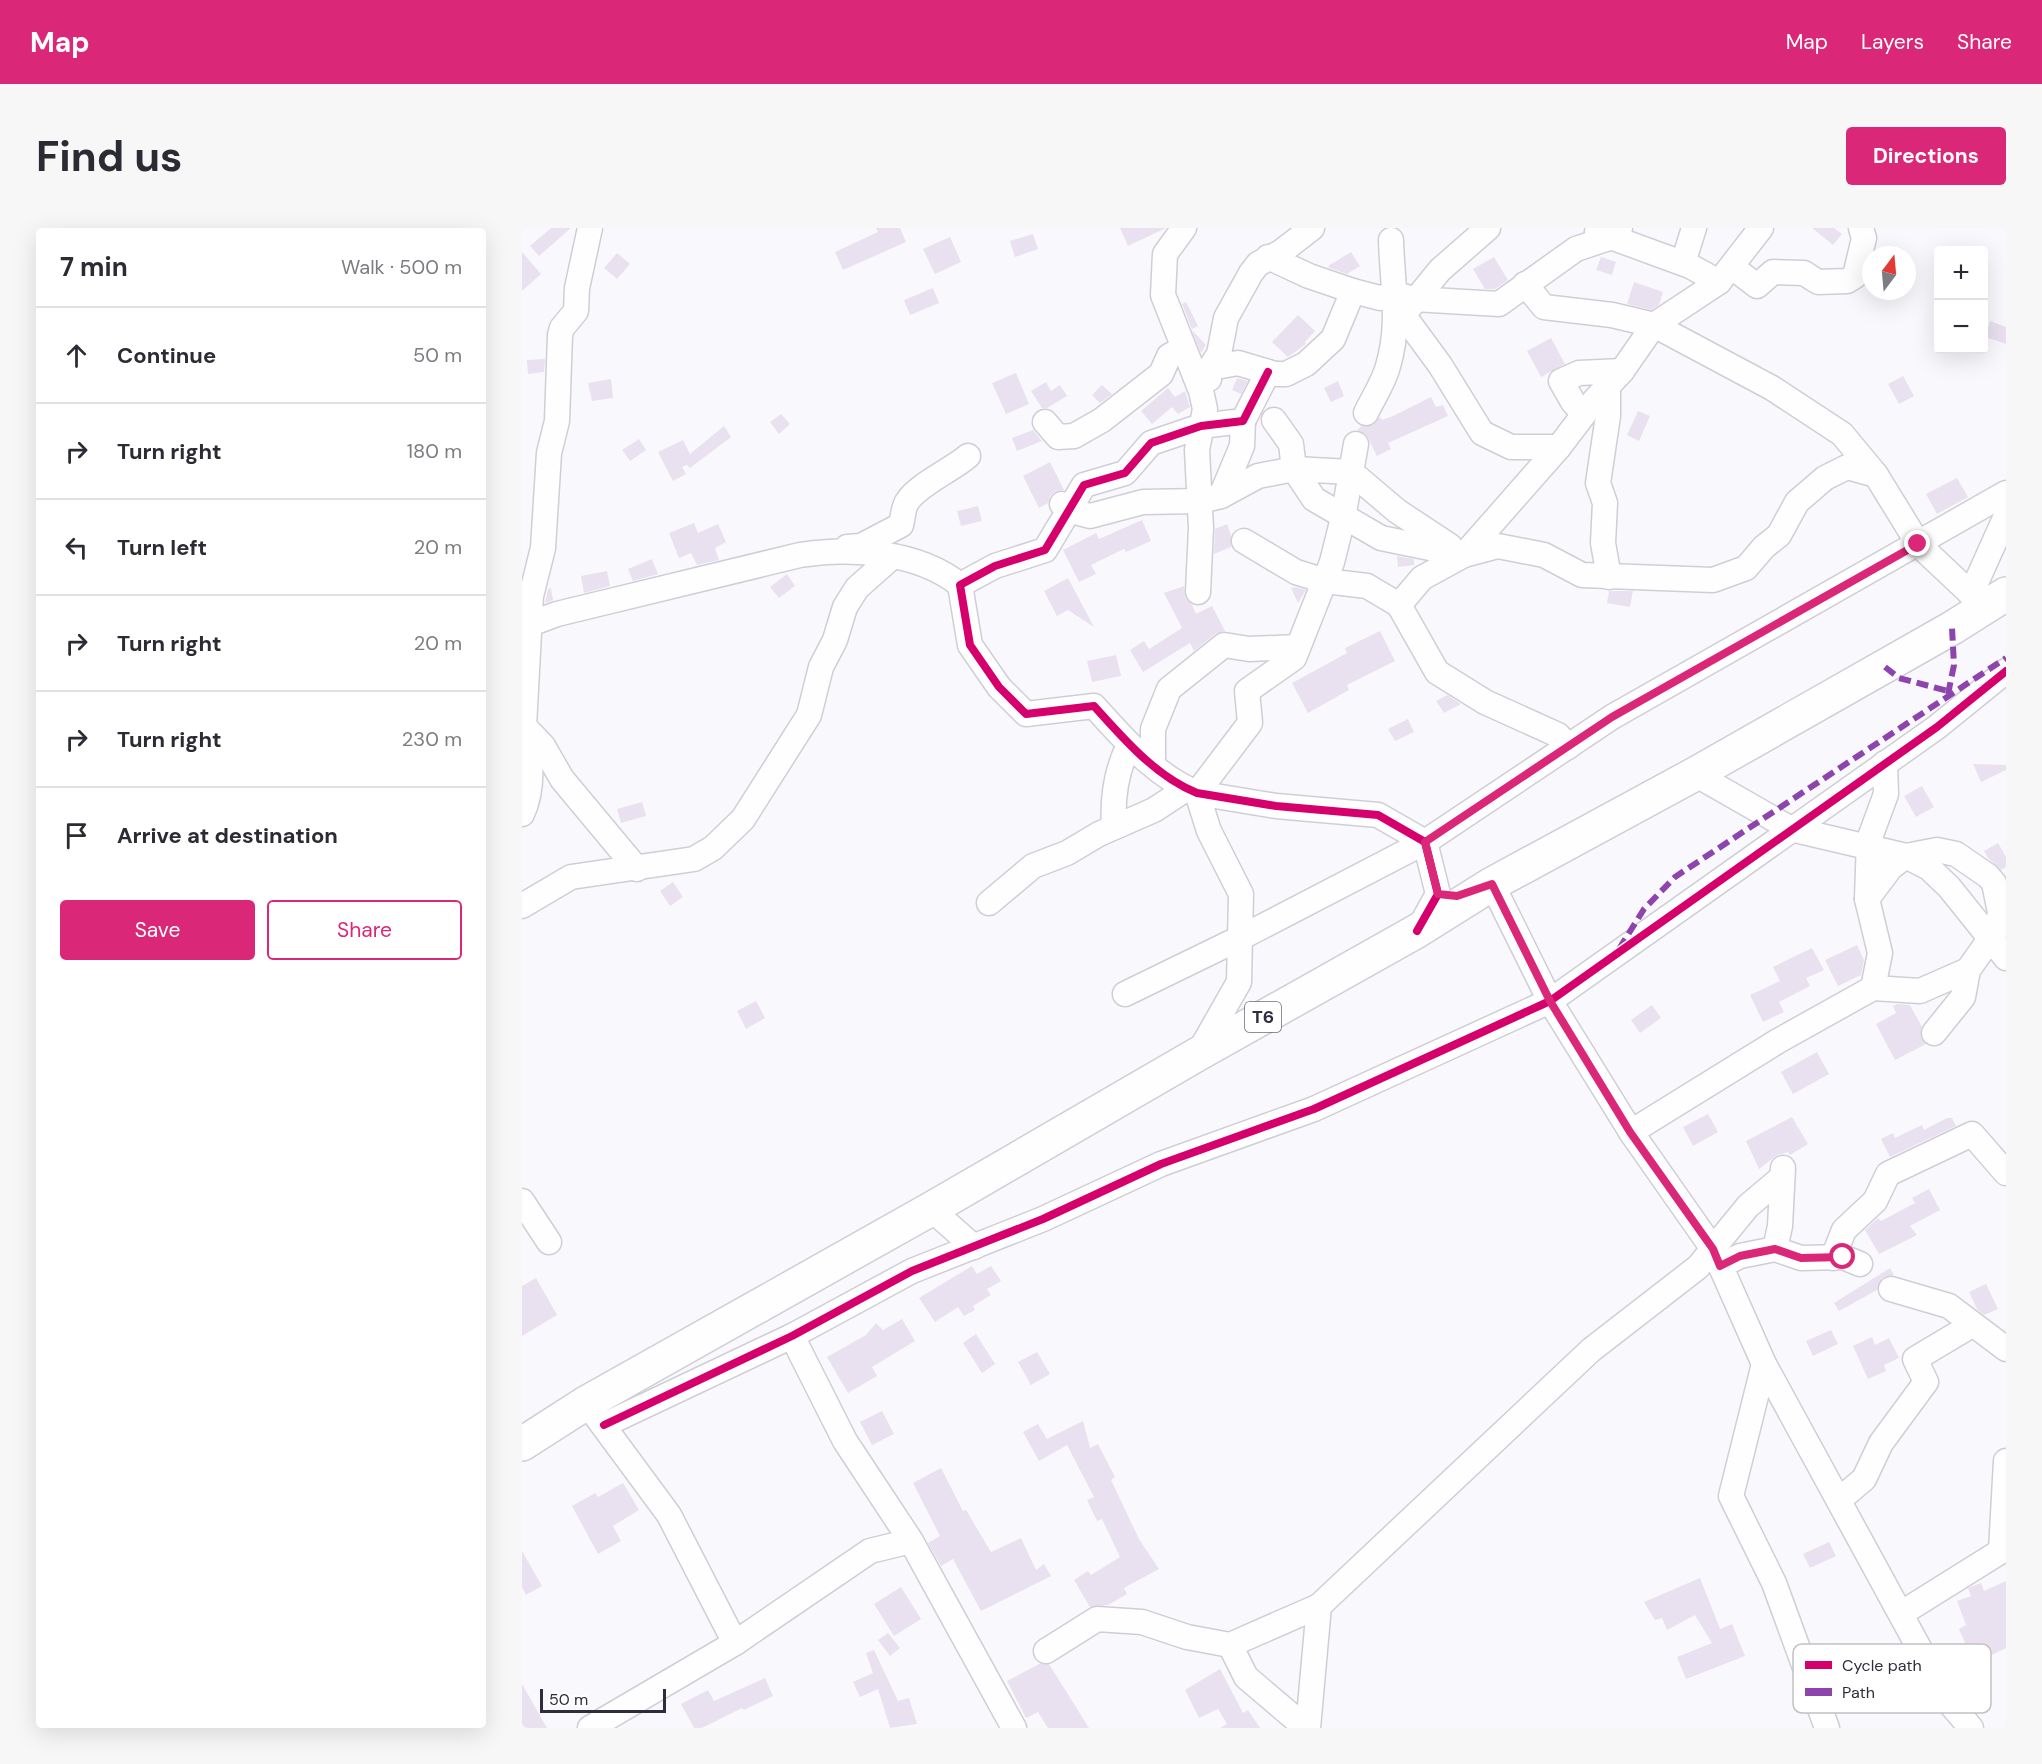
<!DOCTYPE html>
<meta charset="utf-8">
<style>
:root{--surface:#fff;--page:#f7f7f7;--text:#2b2b33;--muted:#7c7c81;--line:#e1e1e2;--accent:#db2777}
body{margin:0;font-family:"DM Sans",sans-serif;background:var(--page);color:var(--text)}
.controls{position:absolute;right:18px;top:18px;display:grid;overflow:hidden;border-radius:6px;box-shadow:0 6px 24px #0002}
.controls button{width:54px;height:54px;display:grid;place-items:center;padding:0;border:0;border-bottom:2px solid var(--line);background:var(--surface);color:var(--text);font:30px sans-serif}
.compass{position:absolute;left:1340px;top:18px;width:54px;height:54px;border-radius:50%;background:var(--surface);box-shadow:0 6px 24px #0002;rotate:16deg}
.scale{position:absolute;left:18px;bottom:15px;width:126px;box-sizing:border-box;padding-left:6px;border:3px solid #2f2d3b;border-top:0;font-size:16px;line-height:21px;white-space:nowrap;color:#2f2d3b;-webkit-text-stroke:4px #fff;paint-order:stroke}
.stop{position:absolute;width:18px;height:18px;margin:-14px;border:4px solid #db2777;border-radius:50%;background:#fff}
.stop.end{background:#db2777;border-color:#fff;box-shadow:0 2px 6px #0008}
.list{margin:0;padding:0;list-style:none}
h2{display:flex;justify-content:space-between;align-items:center;height:78px;margin:0;padding:0 24px;font-size:26px}
h2 small{font-size:20px;font-weight:400;color:var(--muted)}
.list li{display:grid;grid-template-columns:39px 1fr auto;gap:18px;align-items:center;box-sizing:border-box;height:96px;padding:0 24px;border-top:2px solid var(--line)}
.list b{display:block;font-size:22px;white-space:nowrap}
.list em{font-size:20px;font-style:normal;color:var(--muted)}
.actions{display:flex;gap:12px;padding:18px 24px}
.actions a{flex:1;padding:14px 0;border:2px solid var(--accent);border-radius:6px;text-align:center;font-size:21px;color:var(--accent)}
.actions .main{background:var(--accent);color:#fff}
.icon{flex:none;width:33px;height:33px;fill:none;stroke:currentColor;stroke-width:2;stroke-linecap:round;stroke-linejoin:round}
.map{position:relative;flex:none;width:1484px;height:1500px;overflow:hidden;border-radius:6px}
header{display:flex;align-items:center;gap:36px;box-sizing:border-box;height:84px;padding:0 30px;background:var(--accent);color:#fff}
header strong{font-size:28px}
nav{display:flex;gap:33px;margin-inline-start:auto;font-size:21px}
.intro{display:flex;align-items:center;justify-content:space-between;box-sizing:border-box;height:144px;padding:0 36px}
h1{margin:0;font-size:42px}
.button{padding:15px 27px;border-radius:6px;background:var(--accent);color:#fff;font-size:21px;font-weight:700}
main{display:flex;gap:36px;padding:0 36px}
aside{flex:1;background:var(--surface);border-radius:6px;box-shadow:0 6px 24px #0002}
.map>svg:first-child{display:block}
.building{fill:#e9e1ef}
.lines{fill:none;stroke-linecap:round;stroke-linejoin:round}
.minor-casing{stroke:#cfced6;stroke-width:27}
.highway-casing{stroke:#cfced6;stroke-width:36}
.minor{stroke:#fefeff;stroke-width:24}
.highway{stroke:#fefeff;stroke-width:33}
.quiet{stroke:#8e44ad;stroke-width:6;stroke-dasharray:12 6;stroke-linecap:butt}
.cycleway-casing{stroke:#fff;stroke-width:11}
.cycleway{stroke:#d6006c;stroke-width:8}
.route{stroke:#db2777;stroke-width:8}
.labels{text-anchor:middle;stroke-width:5;stroke-linejoin:round;paint-order:stroke}
.shield{fill:#fff;stroke:#6d6c76;stroke-width:1.5}
.shield-label{font-size:18px;font-weight:bold;fill:#2f2d3b}
.key{fill:#fff;stroke:#c1c0c4;stroke-width:1.5}
.key-label{font-size:16px;fill:#2f2d3b}
</style>
<header>
<strong>Map</strong>
<nav><a>Map</a><a>Layers</a><a>Share</a></nav>
</header>
<div class="intro"><h1>Find us</h1><a class="button">Directions</a></div>
<main>
<aside>
<h2>7 min<small>Walk · 500 m</small></h2>
<ul class="list">
<li><svg class="icon" aria-label="ahead" viewBox="0 0 24 24"><path d="M12 20V5M6 11l6-6 6 6"/></svg><div><b>Continue</b></div><em>50 m</em></li>
<li><svg class="icon" aria-label="right" viewBox="0 0 24 24"><path d="M7 20v-9h11M14 6l5 5-5 5"/></svg><div><b>Turn right</b></div><em>180 m</em></li>
<li><svg class="icon" aria-label="left" viewBox="0 0 24 24"><path d="M17 20v-9H6M10 6l-5 5 5 5"/></svg><div><b>Turn left</b></div><em>20 m</em></li>
<li><svg class="icon" aria-label="right" viewBox="0 0 24 24"><path d="M7 20v-9h11M14 6l5 5-5 5"/></svg><div><b>Turn right</b></div><em>20 m</em></li>
<li><svg class="icon" aria-label="right" viewBox="0 0 24 24"><path d="M7 20v-9h11M14 6l5 5-5 5"/></svg><div><b>Turn right</b></div><em>230 m</em></li>
<li><svg class="icon" aria-label="arrive" viewBox="0 0 24 24"><path d="M6 21V4h12l-3 4 3 4H6"/></svg><div><b>Arrive at destination</b></div></li>
</ul>
<div class="actions"><a class="main">Save</a><a>Share</a></div>
</aside>
<div class="map">
<svg width="1484" height="1500" viewBox="0 0 1484 1500">
<rect width="100%" height="100%" fill="#f9f9fd"/>
<g class="building">
<path d="M29 0H49L17 28 8 18Z"/>
<path d="M354 0H378L384 14 321 42 313 24 356 4Z"/>
<path d="M598 0H644L606 18Z"/>
<path d="M1290 0H1312L1320 6 1311 17Z"/>
<path d="M511 6 516 21 493 29 488 13Z"/>
<path d="M428 9 439 34 413 46 401 21Z"/>
<path d="M0 24 19 46 0 63Z"/>
<path d="M829 24 838 38 825 46 808 40 806 38Z"/>
<path d="M95 25 108 36 95 51 82 40Z"/>
<path d="M972 29 986 52 973 61H963L951 41Z"/>
<path d="M1079 29 1094 34 1090 47 1074 42Z"/>
<path d="M1112 54 1141 64 1137 77 1129 82 1105 76Z"/>
<path d="M411 60 417 75 388 87 382 72Z"/>
<path d="M664 74 676 98 670 101 660 76Z"/>
<path d="M776 87 793 103 783 114 784 116 766 129 750 114Z"/>
<path d="M1468 93 1484 99V116L1463 109Z"/>
<path d="M670 102 684 117 679 125Z"/>
<path d="M1029 110 1043 136 1019 149 1005 123Z"/>
<path d="M23 131 22 144 6 146 5 132Z"/>
<path d="M494 145 507 176 484 186 470 155Z"/>
<path d="M1381 148 1392 168 1377 176 1366 156Z"/>
<path d="M715 150 726 153 719 166 710 162Z"/>
<path d="M89 151 91 170 70 173 66 155Z"/>
<path d="M816 153 822 168 809 174 802 160Z"/>
<path d="M524 154 529 163 538 157 545 168 525 180H520L509 163Z"/>
<path d="M580 157 590 166 578 175 570 167Z"/>
<path d="M646 160 653 169 663 163 668 179 656 186 650 179 630 196 619 183Z"/>
<path d="M909 169 914 179 921 177 926 188 866 215 869 221 855 228 844 206 835 202 840 198 851 197 858 189 860 192 871 188Z"/>
<path d="M1116 183 1128 188 1117 213 1105 207Z"/>
<path d="M259 186 268 196 257 206 248 194Z"/>
<path d="M202 198 209 209 168 240 165 237 160 239 164 246 151 253 136 224 161 212 168 226Z"/>
<path d="M511 202 520 213 495 223 490 210Z"/>
<path d="M117 211 124 222 108 233 100 222Z"/>
<path d="M528 234 542 262 534 263 528 268 526 275 517 280 501 248Z"/>
<path d="M1435 250 1446 269 1415 286 1404 266Z"/>
<path d="M456 278 460 293 439 298 435 283Z"/>
<path d="M620 292 629 313 604 324 602 321 569 337 574 346 557 354 541 322 574 305 577 311Z"/>
<path d="M172 295 176 305 196 296 204 314 193 320 197 332 175 337 169 325 157 330 147 305Z"/>
<path d="M705 296 709 307V319L692 326 693 301Z"/>
<path d="M875 328 892 331V337L876 339Z"/>
<path d="M130 331 136 346 111 353 106 341Z"/>
<path d="M85 343 88 358 62 365 59 348Z"/>
<path d="M265 346 273 358 257 370 248 359Z"/>
<path d="M546 350 572 399 546 382 535 388 522 363Z"/>
<path d="M662 358 663 370 670 377 674 386 690 378 703 403 693 406 672 423 668 415 621 444 608 422 622 413 627 421 660 400 642 365Z"/>
<path d="M773 359 784 362 776 375 769 360Z"/>
<path d="M29 360 31 372 23 375 26 361Z"/>
<path d="M1087 363H1111L1108 379 1085 375Z"/>
<path d="M858 403 873 433 825 457 827 462 786 485 770 455 825 425 823 420Z"/>
<path d="M594 427 599 448 570 454 565 433Z"/>
<path d="M925 467 939 476 922 485 914 473Z"/>
<path d="M886 491 892 504 873 513 866 501Z"/>
<path d="M1451 536 1484 537V542L1459 554Z"/>
<path d="M1400 558 1412 579 1394 589 1382 568Z"/>
<path d="M120 574 124 588 99 595 95 581Z"/>
<path d="M1476 615 1484 629V639L1479 642 1466 630 1462 623Z"/>
<path d="M151 654 161 669 148 678 138 663Z"/>
<path d="M1335 717 1342 732 1339 747 1316 758 1303 732Z"/>
<path d="M1290 720 1302 742 1284 750 1288 758 1257 774 1262 784 1241 794 1228 767 1258 753 1251 739Z"/>
<path d="M234 773 243 790 224 801 215 783Z"/>
<path d="M1375 776 1388 777 1400 799 1399 810 1404 816 1373 832 1354 796 1374 785 1371 778Z"/>
<path d="M1130 777 1139 790 1118 805 1109 792Z"/>
<path d="M1295 824 1307 846 1271 866 1259 844Z"/>
<path d="M1186 886 1196 904 1171 918 1161 899Z"/>
<path d="M1270 889 1286 916 1268 927 1266 924 1255 927 1237 941 1224 913Z"/>
<path d="M1425 890H1430L1434 898 1368 929 1359 911 1371 905 1373 910 1400 897 1402 902Z"/>
<path d="M1407 961 1418 982 1388 998 1395 1007 1357 1026 1343 1002 1356 990 1359 993 1393 975 1390 970Z"/>
<path d="M450 1038 455 1046 469 1038 479 1053 465 1061 469 1067 451 1078 453 1082 442 1088 436 1079 413 1094 397 1070Z"/>
<path d="M1368 1040 1372 1047 1360 1050 1355 1062 1317 1083 1312 1075Z"/>
<path d="M14 1050 35 1087 0 1108V1058Z"/>
<path d="M1464 1056 1476 1081 1462 1087 1455 1081 1447 1064Z"/>
<path d="M380 1091 393 1113 350 1139 355 1148 326 1165 305 1129 344 1107 354 1095 361 1102Z"/>
<path d="M1309 1102 1316 1116 1291 1128 1284 1113Z"/>
<path d="M454 1106 473 1136 460 1145 441 1115Z"/>
<path d="M1350 1109 1353 1117 1367 1110 1377 1130 1362 1137 1364 1143 1346 1151 1331 1118Z"/>
<path d="M515 1124 528 1146 509 1157 496 1134Z"/>
<path d="M360 1183 372 1206 350 1217 338 1194Z"/>
<path d="M561 1193 568 1220 576 1216 593 1249 589 1252 617 1311 637 1341 602 1360 605 1366 586 1377 568 1379 552 1352 566 1343 569 1347 598 1329 580 1291 575 1293 565 1272 572 1269 545 1217 517 1233 501 1204 516 1196 525 1211Z"/>
<path d="M419 1240 441 1283 444 1282 469 1324 499 1310 514 1342 522 1336 529 1348 459 1383 431 1331 419 1338 406 1315 418 1308 391 1255Z"/>
<path d="M101 1255 117 1282 91 1298 99 1313 76 1326 50 1278 73 1265 76 1269Z"/>
<path d="M1307 1314 1314 1328 1288 1340 1281 1326Z"/>
<path d="M0 1323 20 1358 4 1367 0 1359Z"/>
<path d="M1178 1350 1198 1401 1210 1396 1223 1428 1164 1451 1155 1429 1190 1415 1173 1387 1145 1402 1140 1390 1133 1392 1122 1374Z"/>
<path d="M1484 1353V1420L1466 1429 1462 1421 1448 1426 1437 1401 1444 1397 1435 1373 1449 1368 1446 1360 1451 1358 1459 1355 1462 1363Z"/>
<path d="M379 1359 399 1391 372 1408 352 1376Z"/>
<path d="M366 1405 378 1420 368 1428 356 1412Z"/>
<path d="M352 1422 376 1473 387 1470 395 1496 368 1500 356 1461 338 1469 331 1454 351 1445 344 1425Z"/>
<path d="M517 1436H527L567 1500H526L516 1484 504 1490 485 1453Z"/>
<path d="M698 1441 721 1485 726 1482 738 1500H698L705 1496 696 1481 677 1490 663 1462Z"/>
<path d="M243 1450 251 1468 222 1482 220 1480 180 1500H172L159 1476 186 1462 192 1473Z"/>
<path d="M0 1456 25 1500H0Z"/>
</g>
<g class="lines">
<g class="minor-casing">
<g id="minor">
<path d="M68 0 55 60 54 83 40 100 38 107 35 193 27 225 21 320 9 368 2 498 21 518 40 551 115 641"/>
<path d="M662 0 643 26 641 67 679 163 683 181 675 222 679 300 676 364"/>
<path d="M1075 4 1168 38 1197 54"/>
<path d="M746 29 787 48 831 63"/>
<path d="M1161 35 1172 0"/>
<path d="M1210 39 1235 58 1251 44 1282 45 1296 54 1325 53 1333 48 1342 10 1339 0"/>
<path d="M1003 56 1022 79 1090 87 1132 97 1250 160 1320 206 1354 247 1397 317 1449 366"/>
<path d="M887 80 918 42 966 0"/>
<path d="M882 88 918 137 960 205 989 219H1037"/>
<path d="M688 140 716 135 753 146H764L784 136 811 111 831 63 858 70 874 66 892 71 977 76 1054 21 1087 10 1098 0"/>
<path d="M746 144 721 193 679 198 629 215 603 245 562 257 523 322 473 338 438 357 448 417 477 459 504 486 572 478C602 511 633 548 675 565L754 578 856 587 903 614 916 666 896 702"/>
<path d="M687 151 688 140 697 126 704 90 729 45 736 36 759 24 790 0"/>
<path d="M1086 158V188L1076 255 1083 275 1081 315 1087 349"/>
<path d="M844 185C851 170 862 154 866 138 879 95 870 55 869 12"/>
<path d="M1062 186 1051 174 1039 153 1057 145 1100 143"/>
<path d="M752 192 769 216 772 241 792 271 859 310 942 327 976 318 1022 327 1060 347 1191 352 1224 340 1242 319 1257 307 1275 274 1303 250 1325 239 1354 247"/>
<path d="M523 194 536 209 552 208 580 192 639 146 647 128 660 121"/>
<path d="M699 268 720 218 721 193"/>
<path d="M540 276 549 283 568 288 621 274 678 273 699 268 736 248 772 241 829 244 875 283 928 318"/>
<path d="M722 313 774 344 803 353 845 358 877 377 915 444 963 474 1036 507 1046 519"/>
<path d="M325 319 339 318 379 297C381 290 381 280 385 274 395 257 430 242 446 228"/>
<path d="M877 377 900 350 942 327 1037 219 1072 173 1100 143 1132 97 1197 54 1239 0"/>
<path d="M1455 378 1449 366 1484 288"/>
<path d="M8 396 35 386 278 327C329 319 396 323 438 357"/>
<path d="M631 537V501L647 461 702 417 727 421 776 419"/>
<path d="M1173 546 1269 601 1384 628 1407 640 1427 659 1484 730"/>
<path d="M675 565 728 495 725 463 772 430 810 334 821 290 834 216"/>
<path d="M675 565 687 603 719 666 717 754 676 826"/>
<path d="M0 586C12 561 10 522 1 496"/>
<path d="M592 599C590 570 594 543 607 517"/>
<path d="M956 661 970 656 1028 773 1109 904 1191 1021 1242 1136 1426 1473 1449 1500"/>
<path d="M1345 671 1369 639 1384 628 1415 622 1434 626 1466 648 1472 655 1478 684 1475 701 1446 742 1398 763 1351 760"/>
<path d="M467 675 511 638 545 625 577 606 632 582 664 561"/>
<path d="M0 678 49 649 172 631 191 620 221 591 287 487 299 439 313 412 323 379 335 360 370 329"/>
<path d="M603 766 718 710 903 614 1090 489 1484 265"/>
<path d="M1412 805 1441 769 1446 742"/>
<path d="M1109 904 1256 813 1351 760 1358 725 1345 671 1347 612 1364 566 1363 535"/>
<path d="M0 973 27 1014"/>
<path d="M409 981 452 1019"/>
<path d="M1253 1021 1258 998 1261 940"/>
<path d="M1311 1030 1322 1002 1353 973 1366 946 1450 906 1484 945"/>
<path d="M1198 1038 1218 1028 1253 1021 1279 1030 1321 1029 1338 1036"/>
<path d="M1369 1061 1427 1078 1484 1121"/>
<path d="M270 1108 323 1213 389 1313"/>
<path d="M1242 1136 1209 1268 1252 1355 1305 1500"/>
<path d="M71 1184 147 1287 213 1415 348 1323 389 1313 492 1500"/>
<path d="M82 1197 270 1108 390 1043 521 991 639 936 792 881 1028 773 1415 499 1484 443"/>
<path d="M1317 1272 1342 1251 1359 1215 1404 1154 1393 1131 1450 1097"/>
<path d="M1479 1323 1484 1233"/>
<path d="M1380 1385 1484 1320"/>
<path d="M708 1417 724 1449 784 1500"/>
<path d="M524 1423 575 1391 620 1394 665 1409 708 1417 797 1378"/>
<path d="M68 1500 213 1415"/>
<path d="M786 1500 797 1378 1069 1122 1176 1039 1226 978 1258 951"/>
</g>
</g>
<g class="highway-casing">
<path id="highway" d="M0 1216 64 1175 409 981 676 826 895 703 970 656 1173 546 1430 400 1484 366"/>
</g>
<use href="#minor" class="minor"/>
<use href="#highway" class="highway"/>
<g class="quiet">
<path d="M1363 439 1377 450 1426 463"/>
<path d="M1426 466 1432 437 1430 400"/>
<path d="M1097 721 1122 681 1153 649 1484 430"/>
</g>
<g class="cycleway-casing">
<g id="cycleway">
<path d="M746 144 721 193 679 198 629 215 603 245 562 257 523 322 473 338 438 357 448 417 477 459 504 486 572 478C602 511 633 548 675 565L754 578 856 587 903 614 916 666 895 703"/>
<path d="M82 1197 270 1108 390 1043 521 991 639 936 792 881 1028 773 1415 499 1484 443"/>
</g>
</g>
<use href="#cycleway" class="cycleway"/>
</g>
<g class="lines">
<path class="route" d="M1321 1029 1279 1030 1253 1021 1218 1028 1198 1038 1191 1021 1108 904 1028 773 970 656 935 668 916 666 903 614 1090 489 1396 316"/>
</g>
<g class="labels">
<rect class="shield" x="723" y="774" width="36" height="30" rx="4.5"/>
<g class="shield-label">
<text x="741" y="795">T6</text>
</g>
</g>
<rect x="1271" y="1416" width="198" height="69" rx="9" class="key"/>
<rect x="1283" y="1433" width="27" height="8" fill="#d6006c"/>
<rect x="1283" y="1460" width="27" height="8" fill="#8e44ad"/>
<g class="key-label">
<text x="1320" y="1443">Cycle path</text>
<text x="1320" y="1470">Path</text>
</g>
</svg>
<div class="controls">
<button>+</button>
<button>−</button>
</div>
<svg class="compass" viewBox="-18 -18 36 36"><path d="M0-13l5 13h-10z" fill="#e53935"/><path d="M0 13l5-13h-10z" fill="#7c7c81"/></svg>
<div class="scale">50 m</div>
<div class="stop" style="left:1321px;top:1029px"></div>
<div class="stop end" style="left:1396px;top:316px"></div>
</div>
</main>
